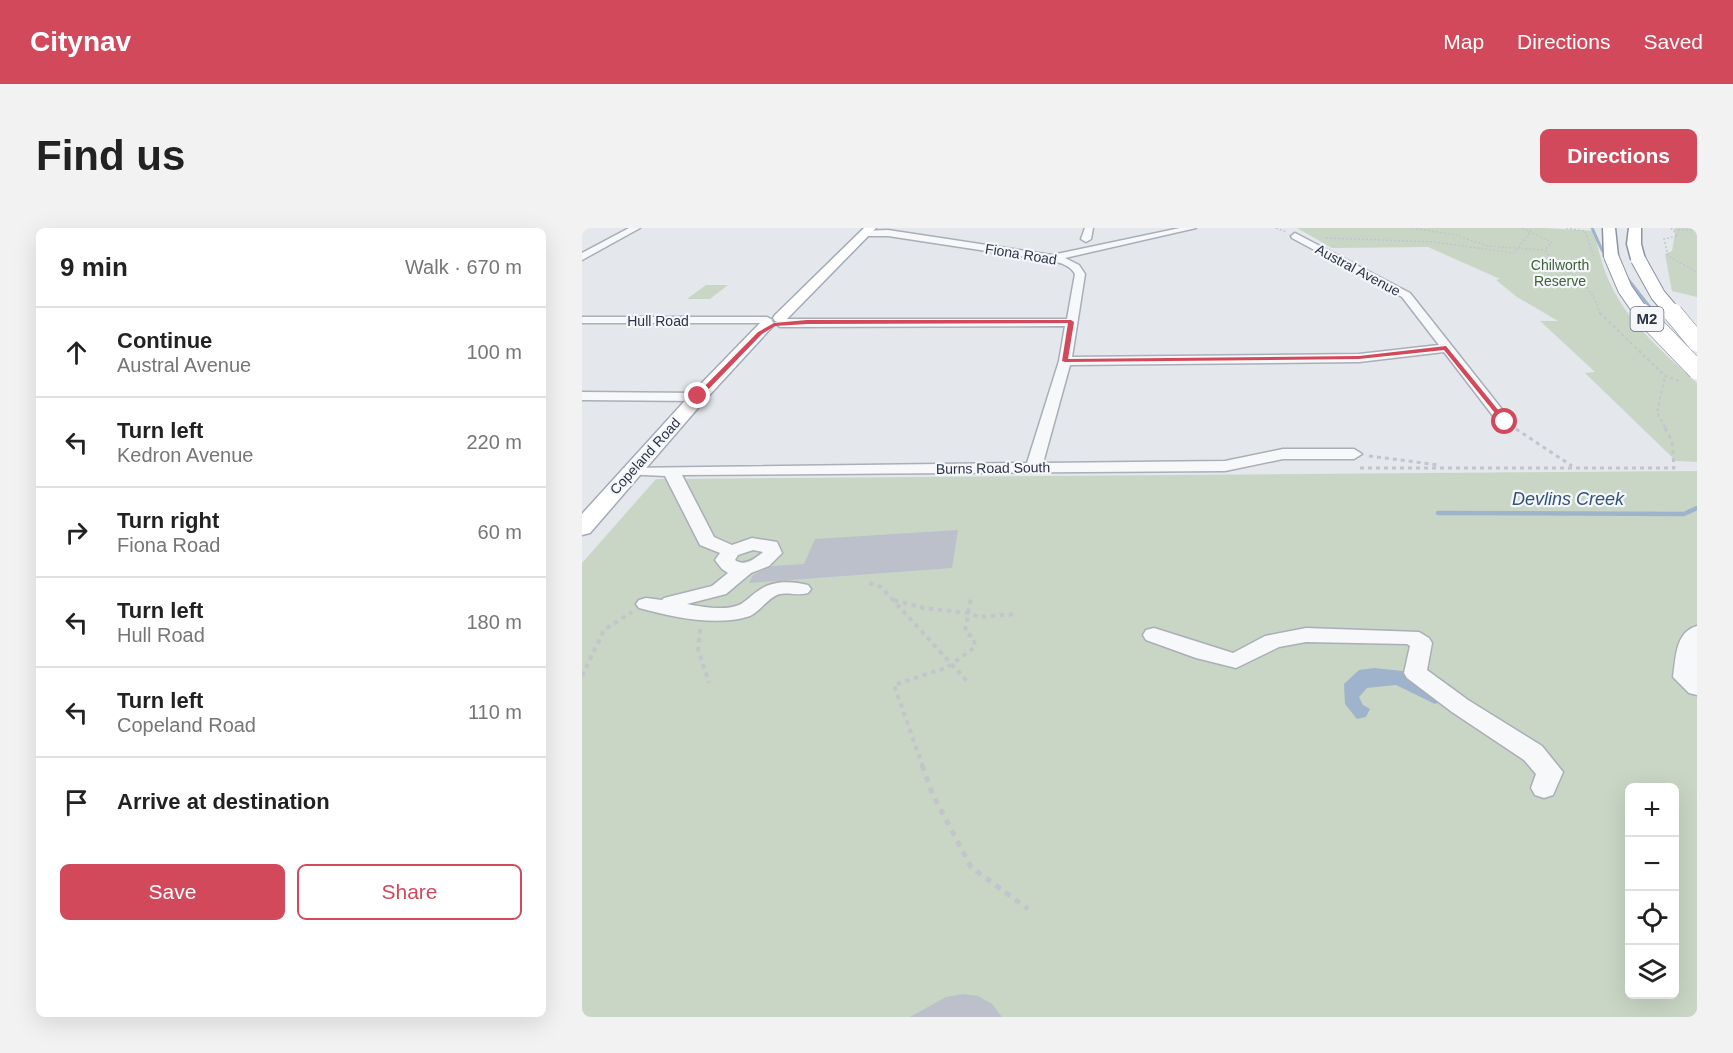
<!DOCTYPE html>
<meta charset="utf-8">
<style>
:root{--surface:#fff;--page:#f2f2f2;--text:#222;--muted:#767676;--line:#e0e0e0;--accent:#d1495b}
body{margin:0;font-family:Arial,sans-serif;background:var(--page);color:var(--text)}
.controls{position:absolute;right:18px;bottom:18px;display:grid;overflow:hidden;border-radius:9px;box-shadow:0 6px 24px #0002}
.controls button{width:54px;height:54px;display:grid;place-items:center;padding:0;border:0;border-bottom:2px solid var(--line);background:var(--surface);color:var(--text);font:30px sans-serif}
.stop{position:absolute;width:18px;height:18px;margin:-14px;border:4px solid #d1495b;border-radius:50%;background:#fff}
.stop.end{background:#d1495b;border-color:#fff;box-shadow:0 2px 6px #0008}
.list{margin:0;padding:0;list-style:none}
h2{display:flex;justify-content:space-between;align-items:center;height:78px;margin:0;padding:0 24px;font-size:26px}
h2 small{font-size:20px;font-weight:400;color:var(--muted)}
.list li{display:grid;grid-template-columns:39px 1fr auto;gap:18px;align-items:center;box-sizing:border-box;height:90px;padding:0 24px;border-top:2px solid var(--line)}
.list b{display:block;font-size:22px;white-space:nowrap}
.list p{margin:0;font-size:20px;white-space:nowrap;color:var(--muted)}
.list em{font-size:20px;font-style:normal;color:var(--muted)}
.actions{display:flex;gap:12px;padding:18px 24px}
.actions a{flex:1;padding:14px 0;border:2px solid var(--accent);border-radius:9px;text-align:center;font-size:21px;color:var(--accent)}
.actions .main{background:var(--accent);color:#fff}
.icon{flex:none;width:33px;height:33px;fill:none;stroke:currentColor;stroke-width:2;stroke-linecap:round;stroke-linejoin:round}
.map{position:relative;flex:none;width:1115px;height:789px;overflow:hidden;border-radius:9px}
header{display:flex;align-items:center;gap:36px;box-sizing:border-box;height:84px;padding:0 30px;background:var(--accent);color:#fff}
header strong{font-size:28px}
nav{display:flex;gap:33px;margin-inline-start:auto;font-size:21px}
.intro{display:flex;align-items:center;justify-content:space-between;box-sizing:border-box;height:144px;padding:0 36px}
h1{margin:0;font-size:42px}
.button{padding:15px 27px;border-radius:9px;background:var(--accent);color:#fff;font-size:21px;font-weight:700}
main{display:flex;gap:36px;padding:0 36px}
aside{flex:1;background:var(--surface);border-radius:9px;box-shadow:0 6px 24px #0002}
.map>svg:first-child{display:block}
.green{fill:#c9d6c5;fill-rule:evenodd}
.water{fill:#9fb4cc}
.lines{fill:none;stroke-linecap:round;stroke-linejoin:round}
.stream-far2{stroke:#9fb4cc;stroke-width:3}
.stream-far1{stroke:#9fb4cc;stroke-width:4}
.stream{stroke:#9fb4cc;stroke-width:4.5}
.building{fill:#bbc0ca}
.minor-casing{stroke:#a9aeb7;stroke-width:3}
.major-casing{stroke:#a3abb8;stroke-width:3}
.highway-casing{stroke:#8b94a3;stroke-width:3}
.path-far4{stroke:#c2c5cb;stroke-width:1.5;stroke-dasharray:2 2;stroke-linecap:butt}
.path-far3{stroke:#c2c5cb;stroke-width:2;stroke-dasharray:3 3;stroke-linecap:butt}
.path-far2{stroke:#c2c5cb;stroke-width:3;stroke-dasharray:4 4;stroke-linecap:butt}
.path-far1{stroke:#c2c5cb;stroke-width:4;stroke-dasharray:4.5 4.5;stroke-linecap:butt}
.path{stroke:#c2c5cb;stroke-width:5;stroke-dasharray:6 6;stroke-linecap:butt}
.minor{fill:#f7f8fa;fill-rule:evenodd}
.major{fill:#fff;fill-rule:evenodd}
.highway{fill:#fff;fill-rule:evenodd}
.highway-bridge-far1-casing{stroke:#8b94a3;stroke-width:16;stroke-linecap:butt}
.highway-bridge-casing{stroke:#8b94a3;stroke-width:20;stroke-linecap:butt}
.highway-bridge-far1{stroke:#fff;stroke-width:14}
.highway-bridge{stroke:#fff;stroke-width:19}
.route{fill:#d1495b}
.labels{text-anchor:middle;stroke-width:4.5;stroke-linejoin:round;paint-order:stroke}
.far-street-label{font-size:14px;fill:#2b3445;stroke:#f4f6f9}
.far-park-label{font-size:14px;fill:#3f6138;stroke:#f4f6f9}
.shield{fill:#f4f6f9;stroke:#676e7b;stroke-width:1.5}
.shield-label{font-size:15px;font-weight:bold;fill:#2b3445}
.water-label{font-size:18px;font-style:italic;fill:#34527a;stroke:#f4f6f9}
</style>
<header>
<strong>Citynav</strong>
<nav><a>Map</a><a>Directions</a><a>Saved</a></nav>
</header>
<div class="intro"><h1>Find us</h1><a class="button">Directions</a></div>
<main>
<aside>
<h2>9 min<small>Walk · 670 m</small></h2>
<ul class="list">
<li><svg class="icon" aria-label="ahead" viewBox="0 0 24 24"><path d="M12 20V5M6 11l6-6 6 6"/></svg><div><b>Continue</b><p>Austral Avenue</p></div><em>100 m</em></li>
<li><svg class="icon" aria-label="left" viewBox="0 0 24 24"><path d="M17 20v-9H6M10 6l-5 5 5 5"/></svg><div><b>Turn left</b><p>Kedron Avenue</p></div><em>220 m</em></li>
<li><svg class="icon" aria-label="right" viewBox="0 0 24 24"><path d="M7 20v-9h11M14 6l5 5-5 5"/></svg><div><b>Turn right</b><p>Fiona Road</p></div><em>60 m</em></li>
<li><svg class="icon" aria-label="left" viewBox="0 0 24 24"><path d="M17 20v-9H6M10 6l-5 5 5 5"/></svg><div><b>Turn left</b><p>Hull Road</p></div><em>180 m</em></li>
<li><svg class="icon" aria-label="left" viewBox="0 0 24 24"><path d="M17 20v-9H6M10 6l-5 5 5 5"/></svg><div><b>Turn left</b><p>Copeland Road</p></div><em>110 m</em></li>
<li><svg class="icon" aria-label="arrive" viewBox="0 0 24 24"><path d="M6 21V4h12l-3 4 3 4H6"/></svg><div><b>Arrive at destination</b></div></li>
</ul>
<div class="actions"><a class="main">Save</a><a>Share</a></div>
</aside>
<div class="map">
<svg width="1115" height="789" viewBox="0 0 1115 789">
<rect width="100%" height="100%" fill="#e4e7ec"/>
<g class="green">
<path d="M715 0H962L1013 3C1023 75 1064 109 1115 155V234L1094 233 1003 145 1013 144 958 93H976L935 69 914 52 918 51 846 19 750 20Z"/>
<path d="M1094 0H1115V69L1090 63 1083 26 1090 23Z"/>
<path d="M124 57H146L128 71H105Z"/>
<path d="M1115 243V789H0V335L74 251ZM1048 560H1092V766H1048Z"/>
</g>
<path class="water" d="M792 440 830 444 864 471 853 476 814 457 785 460 777 469 781 477 788 481 784 489 775 491 763 476 762 456 777 442Z"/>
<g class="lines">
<g class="stream-far2">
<path d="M1010 0 1020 22 1027 29"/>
<path d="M1041 45 1074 87"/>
</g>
<path class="stream-far1" d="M1073 85 1078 92"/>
<path class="stream" d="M856 285 1102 286 1115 280"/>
</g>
<g class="building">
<path d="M376 302 370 340 167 355 171 347 190 338 222 336 233 311Z"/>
<path d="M381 766 396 768 410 776 420 789H328L364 769Z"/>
</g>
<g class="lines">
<g class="minor-casing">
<g id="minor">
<path d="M47 0H58L0 32V25Z"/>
<path d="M503 0H511L509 11 504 14 499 11Z"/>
<path d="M598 0H614L483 30 497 37 503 46 490 129 777 126 857 117 820 69 710 10 709 8 713 5 828 65 930 194 923 198 918 197 862 124 777 134 488 137 461 235 643 233 701 221H772L780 226 772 231H701L643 243 100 247 132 309 150 317 170 310 195 314 200 325 187 338 169 345 144 366 105 376C120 379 142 383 157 377 164 374 169 367 176 363 190 352 210 353 226 357L229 361 226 365C217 368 207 364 198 366 186 369 179 383 168 388 135 399 90 389 57 380L54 376 57 372 64 370 80 372 82 370 130 358 146 345 140 341 133 332 138 325 118 317 116 313 83 248 42 246 40 243 42 240 445 235 477 133 483 98 198 99 192 95 198 91H485L493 46C488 37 479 35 470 33L306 8H283L280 7V3L306 2 470 27ZM171 322 181 324C173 331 162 339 153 332L156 327Z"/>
<path d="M0 89H185L191 92 185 95H0Z"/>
<path d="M0 164 116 165 123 169 116 173 0 172Z"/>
<path d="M1115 398V467L1107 465 1091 449C1094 430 1093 404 1115 398Z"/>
<path d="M572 400 651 425 683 408 724 400 837 404 847 410 850 415 845 442 886 472 960 518 981 544 971 567 962 570 953 567 949 560 954 546 942 532 870 484 825 450 822 445 828 418 825 416 724 414 697 419 654 440 614 430 564 412 561 407 564 402Z"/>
</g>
</g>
<g class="major-casing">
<g id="major">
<path d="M282 0H294L203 93H193L191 90 193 87Z"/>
<path d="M185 91 190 93 193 96 190 99 122 173 8 305 0 307V286L110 165 180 93Z"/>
</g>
</g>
<g class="highway-casing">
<g id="highway">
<path d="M1021 0H1033L1036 28 1034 31H1024L1022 28Z"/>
<path d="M1047 0H1059V16L1063 31 1061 34 1056 35 1049 31 1045 16Z"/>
</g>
</g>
<g class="path-far4">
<path d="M694 0 704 4"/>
<path d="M830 0 874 7 905 18 963 22C978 48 1010 48 1018 87"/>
<path d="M940 0 970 14 963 22"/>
<path d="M984 0 1003 3 1012 29"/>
<path d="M1089 0 1096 8 1082 11 1086 28 1115 44"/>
<path d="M1092 2H1115"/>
<path d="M744 10 852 14 932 25 949 3"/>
</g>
<g class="path-far3">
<path d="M1018 85 1083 148 1098 153"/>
<path d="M1083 199 1075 184 1083 148"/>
</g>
<g class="path-far2">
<path d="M934 201 990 238"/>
<path d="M787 228 857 237"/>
<path d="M778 240H1092L1090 213 1082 198"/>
</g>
<g class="path-far1">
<path d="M287 355 299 359 385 453"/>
<path d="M312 372 342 380 387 385 397 389 435 386"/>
<path d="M118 401 116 421 127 455"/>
<path d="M0 448 22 402 50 384"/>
<path d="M341 539 312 457 366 439 393 419 392 411 383 403 389 369"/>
</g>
<path class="path" d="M340 537 351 567 389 639 446 681"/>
<use href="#minor" class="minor"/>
<use href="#major" class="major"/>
<use href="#highway" class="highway"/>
<g class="highway-bridge-far1-casing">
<g id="highway-bridge-far1">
<path d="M1029 28 1043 61 1061 87"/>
<path d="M1056 31 1076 67 1093 87"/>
</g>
</g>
<g class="highway-bridge-casing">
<g id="highway-bridge">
<path d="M1060 85 1115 142"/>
<path d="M1091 85 1115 114"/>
</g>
</g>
<use href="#highway-bridge-far1" class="highway-bridge-far1"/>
<use href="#highway-bridge" class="highway-bridge"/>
</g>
<path class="route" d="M225 92H489L492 94 486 131 777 128 864 118 926 194 921 195 862 122 777 131 483 134 480 133 486 95 225 96 193 98 180 106 118 170 113 168 176 104 192 95Z"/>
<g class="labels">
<g class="far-street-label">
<text transform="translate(439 26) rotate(9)" y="5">Fiona Road</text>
<text transform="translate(776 42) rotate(28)" y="5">Austral Avenue</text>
<text x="76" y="98">Hull Road</text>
<text transform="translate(63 228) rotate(-48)" y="5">Copeland Road</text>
<text transform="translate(411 240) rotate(-1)" y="5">Burns Road South</text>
</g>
<g class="far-park-label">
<text x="978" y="42">Chilworth<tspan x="978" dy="16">Reserve</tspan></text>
</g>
<rect class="shield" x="1048.5" y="79" width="33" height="24" rx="4.5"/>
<g class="shield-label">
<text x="1065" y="96">M2</text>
</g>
<g class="water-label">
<text x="986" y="277">Devlins Creek</text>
</g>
</g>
</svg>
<div class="controls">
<button>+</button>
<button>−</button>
<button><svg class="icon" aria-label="locate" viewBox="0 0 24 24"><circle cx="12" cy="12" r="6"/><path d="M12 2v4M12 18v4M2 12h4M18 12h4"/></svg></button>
<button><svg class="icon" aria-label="layers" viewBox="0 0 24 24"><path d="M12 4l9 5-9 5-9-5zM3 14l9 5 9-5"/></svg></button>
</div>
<div class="stop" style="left:923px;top:194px"></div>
<div class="stop end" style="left:116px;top:168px"></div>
</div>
</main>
